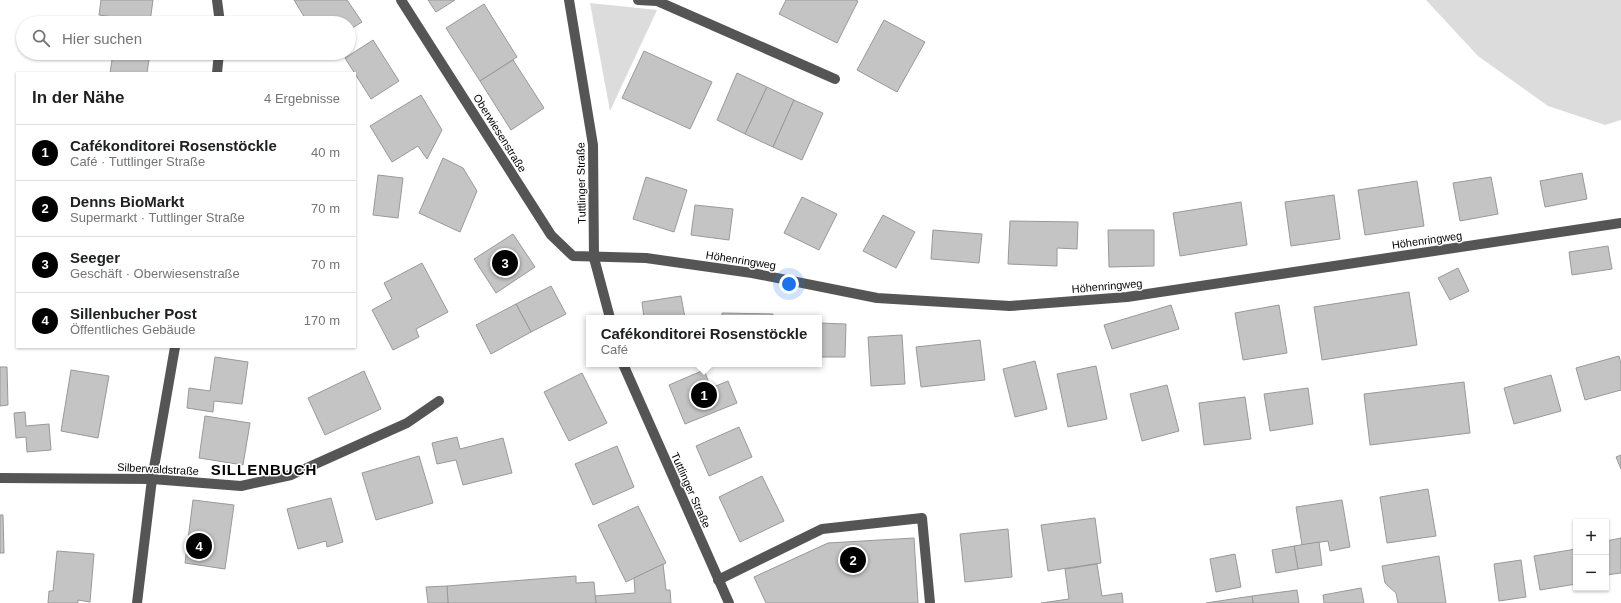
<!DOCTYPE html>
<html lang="de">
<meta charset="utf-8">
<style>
:root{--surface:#fff;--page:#f2f2f2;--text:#202124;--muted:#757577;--line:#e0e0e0;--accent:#000}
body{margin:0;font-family:Helvetica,sans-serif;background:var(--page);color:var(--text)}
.controls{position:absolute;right:12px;bottom:12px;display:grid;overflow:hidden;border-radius:0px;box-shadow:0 1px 3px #0004}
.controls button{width:36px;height:36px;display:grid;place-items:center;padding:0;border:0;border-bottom:1px solid var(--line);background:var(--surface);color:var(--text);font:20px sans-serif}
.you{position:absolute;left:789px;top:284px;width:14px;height:14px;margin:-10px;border:3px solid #fff;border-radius:50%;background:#1a73e8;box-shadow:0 0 0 6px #1a73e833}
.badge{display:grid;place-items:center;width:26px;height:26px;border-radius:50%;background:var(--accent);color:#fff;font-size:13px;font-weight:700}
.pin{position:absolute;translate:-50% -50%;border:2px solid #fff;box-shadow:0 1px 4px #0006}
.popup{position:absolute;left:586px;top:315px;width:236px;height:52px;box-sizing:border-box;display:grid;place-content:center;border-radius:0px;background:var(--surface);filter:drop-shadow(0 1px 3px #0005);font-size:13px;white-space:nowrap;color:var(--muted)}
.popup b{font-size:15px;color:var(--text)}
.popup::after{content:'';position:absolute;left:50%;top:100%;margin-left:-8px;border:8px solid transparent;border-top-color:var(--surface)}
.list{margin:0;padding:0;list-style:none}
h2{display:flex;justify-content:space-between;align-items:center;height:52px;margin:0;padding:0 16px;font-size:17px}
h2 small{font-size:13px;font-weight:400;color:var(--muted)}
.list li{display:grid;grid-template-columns:26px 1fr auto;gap:12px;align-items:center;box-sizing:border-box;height:56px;padding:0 16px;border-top:1px solid var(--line)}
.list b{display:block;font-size:15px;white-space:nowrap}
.list p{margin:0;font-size:13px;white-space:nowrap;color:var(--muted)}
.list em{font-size:13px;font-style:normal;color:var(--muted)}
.icon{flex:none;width:22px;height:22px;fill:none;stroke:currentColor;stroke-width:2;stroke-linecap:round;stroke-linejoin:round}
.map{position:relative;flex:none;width:1621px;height:603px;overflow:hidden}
.search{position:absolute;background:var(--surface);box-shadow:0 1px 3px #0004;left:16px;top:16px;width:340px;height:44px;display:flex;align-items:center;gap:10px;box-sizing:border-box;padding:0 14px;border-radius:22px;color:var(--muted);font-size:15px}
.panel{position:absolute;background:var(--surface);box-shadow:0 1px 3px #0004;left:16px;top:72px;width:340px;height:276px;border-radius:0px}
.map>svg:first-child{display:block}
.green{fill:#dcdcdc}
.building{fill:#c4c4c4;stroke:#999}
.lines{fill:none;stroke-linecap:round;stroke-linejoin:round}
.minor{stroke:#555;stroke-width:10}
.labels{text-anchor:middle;stroke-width:3;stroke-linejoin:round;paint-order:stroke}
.street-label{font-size:11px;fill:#000;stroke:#fff}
.district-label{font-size:15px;font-weight:bold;letter-spacing:1px;fill:#000;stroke:#fff}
</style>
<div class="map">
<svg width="1621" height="603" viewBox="0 0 1621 603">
<rect width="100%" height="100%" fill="#fff"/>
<g class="green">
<path d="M1426 0H1621V120L1605 125 1548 106 1478 56Z"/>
<path d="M590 3 657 10 610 111Z"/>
</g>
<g class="building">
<path d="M101 0H153L150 22 99 15Z"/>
<path d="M294 0H347L362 22 349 30V23H308Z"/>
<path d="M428 0H455L436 12Z"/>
<path d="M786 0H855L858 1 837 43 779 14Z"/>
<path d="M484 4 517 57 480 81 446 28Z"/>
<path d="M884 20 925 42 897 92 857 70Z"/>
<path d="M373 40 399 81 371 99 345 58Z"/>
<path d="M644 51 712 82 690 129 622 98Z"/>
<path d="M113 53H150L147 73H110Z"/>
<path d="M513 60 544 108 511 130 480 81Z"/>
<path d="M737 73 767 87 745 134 717 120Z"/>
<path d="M767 87 794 100 773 147 745 134Z"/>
<path d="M421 95 442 130 427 159 418 146 392 162 370 126Z"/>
<path d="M794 100 823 113 802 160 773 147Z"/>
<path d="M443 158 463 168 477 191 460 232 419 213Z"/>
<path d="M1582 173 1587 199 1545 207 1540 181Z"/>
<path d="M378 175 403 178 398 218 373 215Z"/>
<path d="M646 177 687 190 674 232 633 219Z"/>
<path d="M1491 177 1498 214 1460 221 1453 183Z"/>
<path d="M1417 181 1424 226 1365 235 1358 190Z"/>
<path d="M1334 195 1340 239 1291 246 1285 202Z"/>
<path d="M802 197 837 214 819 250 784 233Z"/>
<path d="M1241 202 1247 245 1180 256 1173 213Z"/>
<path d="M695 205 733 209 729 240 691 235Z"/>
<path d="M883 215 915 232 896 268 863 251Z"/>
<path d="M1010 221 1078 222 1077 249 1057 248V266L1008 264Z"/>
<path d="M933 230 982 234 979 263 931 259Z"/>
<path d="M1108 230H1154V266L1109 267Z"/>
<path d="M513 234 535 267 496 293 474 259Z"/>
<path d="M1608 246 1612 269 1572 275 1569 252Z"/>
<path d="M422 263 448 312 416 329 419 337 393 350 372 310 392 299 384 283Z"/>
<path d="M1458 268 1469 291 1450 300 1438 278Z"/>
<path d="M551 286 566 314 531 332 516 304Z"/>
<path d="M1409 292 1417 345 1322 360 1314 307Z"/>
<path d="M681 296 685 318H644L642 302Z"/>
<path d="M516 304 531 332 491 354 476 325Z"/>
<path d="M1171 305 1179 329 1112 349 1104 325Z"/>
<path d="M1279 305 1287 353 1243 360 1235 313Z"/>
<path d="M722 313 773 314V318H722Z"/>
<path d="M819 323 846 324 845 357H819Z"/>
<path d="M902 335 905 384 871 386 868 337Z"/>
<path d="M980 340 985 380 921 387 916 347Z"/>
<path d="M1619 356 1621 364V390L1585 400 1576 368Z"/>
<path d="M215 357 248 362 242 404 214 401 213 412 187 408 189 388 210 391Z"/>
<path d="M1035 361 1047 409 1015 417 1003 369Z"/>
<path d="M1096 366 1107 419 1068 427 1057 374Z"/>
<path d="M0 367H7L8 405 0 406Z"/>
<path d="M71 370 109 376 98 438 61 431Z"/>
<path d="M704 370 711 388 728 381 737 403 685 424 669 385Z"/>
<path d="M364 371 381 409 325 435 308 398Z"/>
<path d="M582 373 607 423 569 441 544 392Z"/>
<path d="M1551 375 1561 411 1514 424 1504 388Z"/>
<path d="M1464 382 1470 433 1370 445 1364 394Z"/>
<path d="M1167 385 1179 431 1142 441 1130 394Z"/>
<path d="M1308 388 1313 424 1270 431 1264 394Z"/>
<path d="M1245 397 1251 439 1204 445 1199 403Z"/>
<path d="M25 412 26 426 49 424 51 450 27 452 26 437 16 438 14 413Z"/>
<path d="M205 416 250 423 243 465 199 458Z"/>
<path d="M739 427 752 457 709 476 696 446Z"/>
<path d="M457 437 460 449 503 438 512 473 463 485 456 460 437 464 432 443Z"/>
<path d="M617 446 634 487 593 505 575 464Z"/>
<path d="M1621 455V469L1616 457Z"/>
<path d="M419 456 433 503 376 520 362 473Z"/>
<path d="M762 476 784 521 740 542 719 497Z"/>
<path d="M1428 489 1436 536 1387 543 1380 497Z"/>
<path d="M331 498 343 542 327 547 326 541 298 549 287 509Z"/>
<path d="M193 500 234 505 225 569 185 563Z"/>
<path d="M1342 500 1350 547 1330 551 1328 541 1302 545 1296 507Z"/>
<path d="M638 506 666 563 626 582 598 525Z"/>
<path d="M0 515H3L4 553H0Z"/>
<path d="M1095 518 1101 563 1048 571 1041 525Z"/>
<path d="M1008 529 1012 577 965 582 960 534Z"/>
<path d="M914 538 918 603H766L754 577 828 543Z"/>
<path d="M1621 538V573L1606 575V541Z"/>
<path d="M1319 542 1322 565 1298 569 1294 546Z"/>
<path d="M1294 546 1298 569 1276 573 1272 550Z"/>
<path d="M1576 549V584L1540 590 1534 556Z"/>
<path d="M57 551 94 554 90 602 78 600V603H48L49 591H53Z"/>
<path d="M1235 554 1241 587 1216 592 1210 559Z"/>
<path d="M1439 556 1446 603H1398L1396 593 1385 583 1382 566Z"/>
<path d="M1521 560 1526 597 1499 601 1494 564Z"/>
<path d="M663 564 666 590H670L671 603H596L595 596 635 593 634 578Z"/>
<path d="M1097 564 1102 596 1122 593 1123 603H1041L1069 599 1065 569Z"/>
<path d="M576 576V583L594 582 596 603H448L447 586Z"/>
<path d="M447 586 448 603H428L426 587Z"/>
<path d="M1361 588 1364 603H1324L1323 595Z"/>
<path d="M1297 590 1299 603H1253L1252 596Z"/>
<path d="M1252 596 1253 603H1206Z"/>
</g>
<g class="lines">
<g class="minor">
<path d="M217 0 220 23"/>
<path d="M401 0 551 235 573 256 646 258 752 273 877 298 1010 306 1127 297 1621 223"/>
<path d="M569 0 593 145 594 258 610 318"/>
<path d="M638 0 657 1 835 79"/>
<path d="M217 73 219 53"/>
<path d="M623 364 729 603"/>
<path d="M0 478 152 479 241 486 291 475 407 423 439 401"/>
<path d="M718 580 822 529 922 518 930 603"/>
<path d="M137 603 152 479 175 347"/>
</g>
</g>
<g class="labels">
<g class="street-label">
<text transform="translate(500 133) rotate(58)" y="4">Oberwiesenstraße</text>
<text transform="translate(581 183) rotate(-91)" y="4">Tuttlinger Straße</text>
<text transform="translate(1427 240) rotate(-8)" y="4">Höhenringweg</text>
<text transform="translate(741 260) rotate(9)" y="4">Höhenringweg</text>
<text transform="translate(1107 286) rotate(-5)" y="4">Höhenringweg</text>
<text transform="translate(158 469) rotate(3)" y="4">Silberwaldstraße</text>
<text transform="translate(691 490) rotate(66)" y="4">Tuttlinger Straße</text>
</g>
<g class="district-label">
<text x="264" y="475">SILLENBUCH</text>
</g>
</g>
</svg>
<div class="controls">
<button>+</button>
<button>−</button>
</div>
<div class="you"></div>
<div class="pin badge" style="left:704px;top:395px">1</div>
<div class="popup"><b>Cafékonditorei Rosenstöckle</b>Café</div>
<div class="pin badge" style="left:853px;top:560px">2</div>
<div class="pin badge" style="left:505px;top:263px">3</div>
<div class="pin badge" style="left:199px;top:546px">4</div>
<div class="search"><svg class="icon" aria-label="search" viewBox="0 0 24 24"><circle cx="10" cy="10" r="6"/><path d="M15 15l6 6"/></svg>Hier suchen</div>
<section class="panel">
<h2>In der Nähe<small>4 Ergebnisse</small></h2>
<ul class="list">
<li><span class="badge">1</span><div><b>Cafékonditorei Rosenstöckle</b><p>Café · Tuttlinger Straße</p></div><em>40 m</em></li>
<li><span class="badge">2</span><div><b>Denns BioMarkt</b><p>Supermarkt · Tuttlinger Straße</p></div><em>70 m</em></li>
<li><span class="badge">3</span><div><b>Seeger</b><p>Geschäft · Oberwiesenstraße</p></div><em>70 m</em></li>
<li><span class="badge">4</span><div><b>Sillenbucher Post</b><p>Öffentliches Gebäude</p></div><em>170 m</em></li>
</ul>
</section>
</div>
